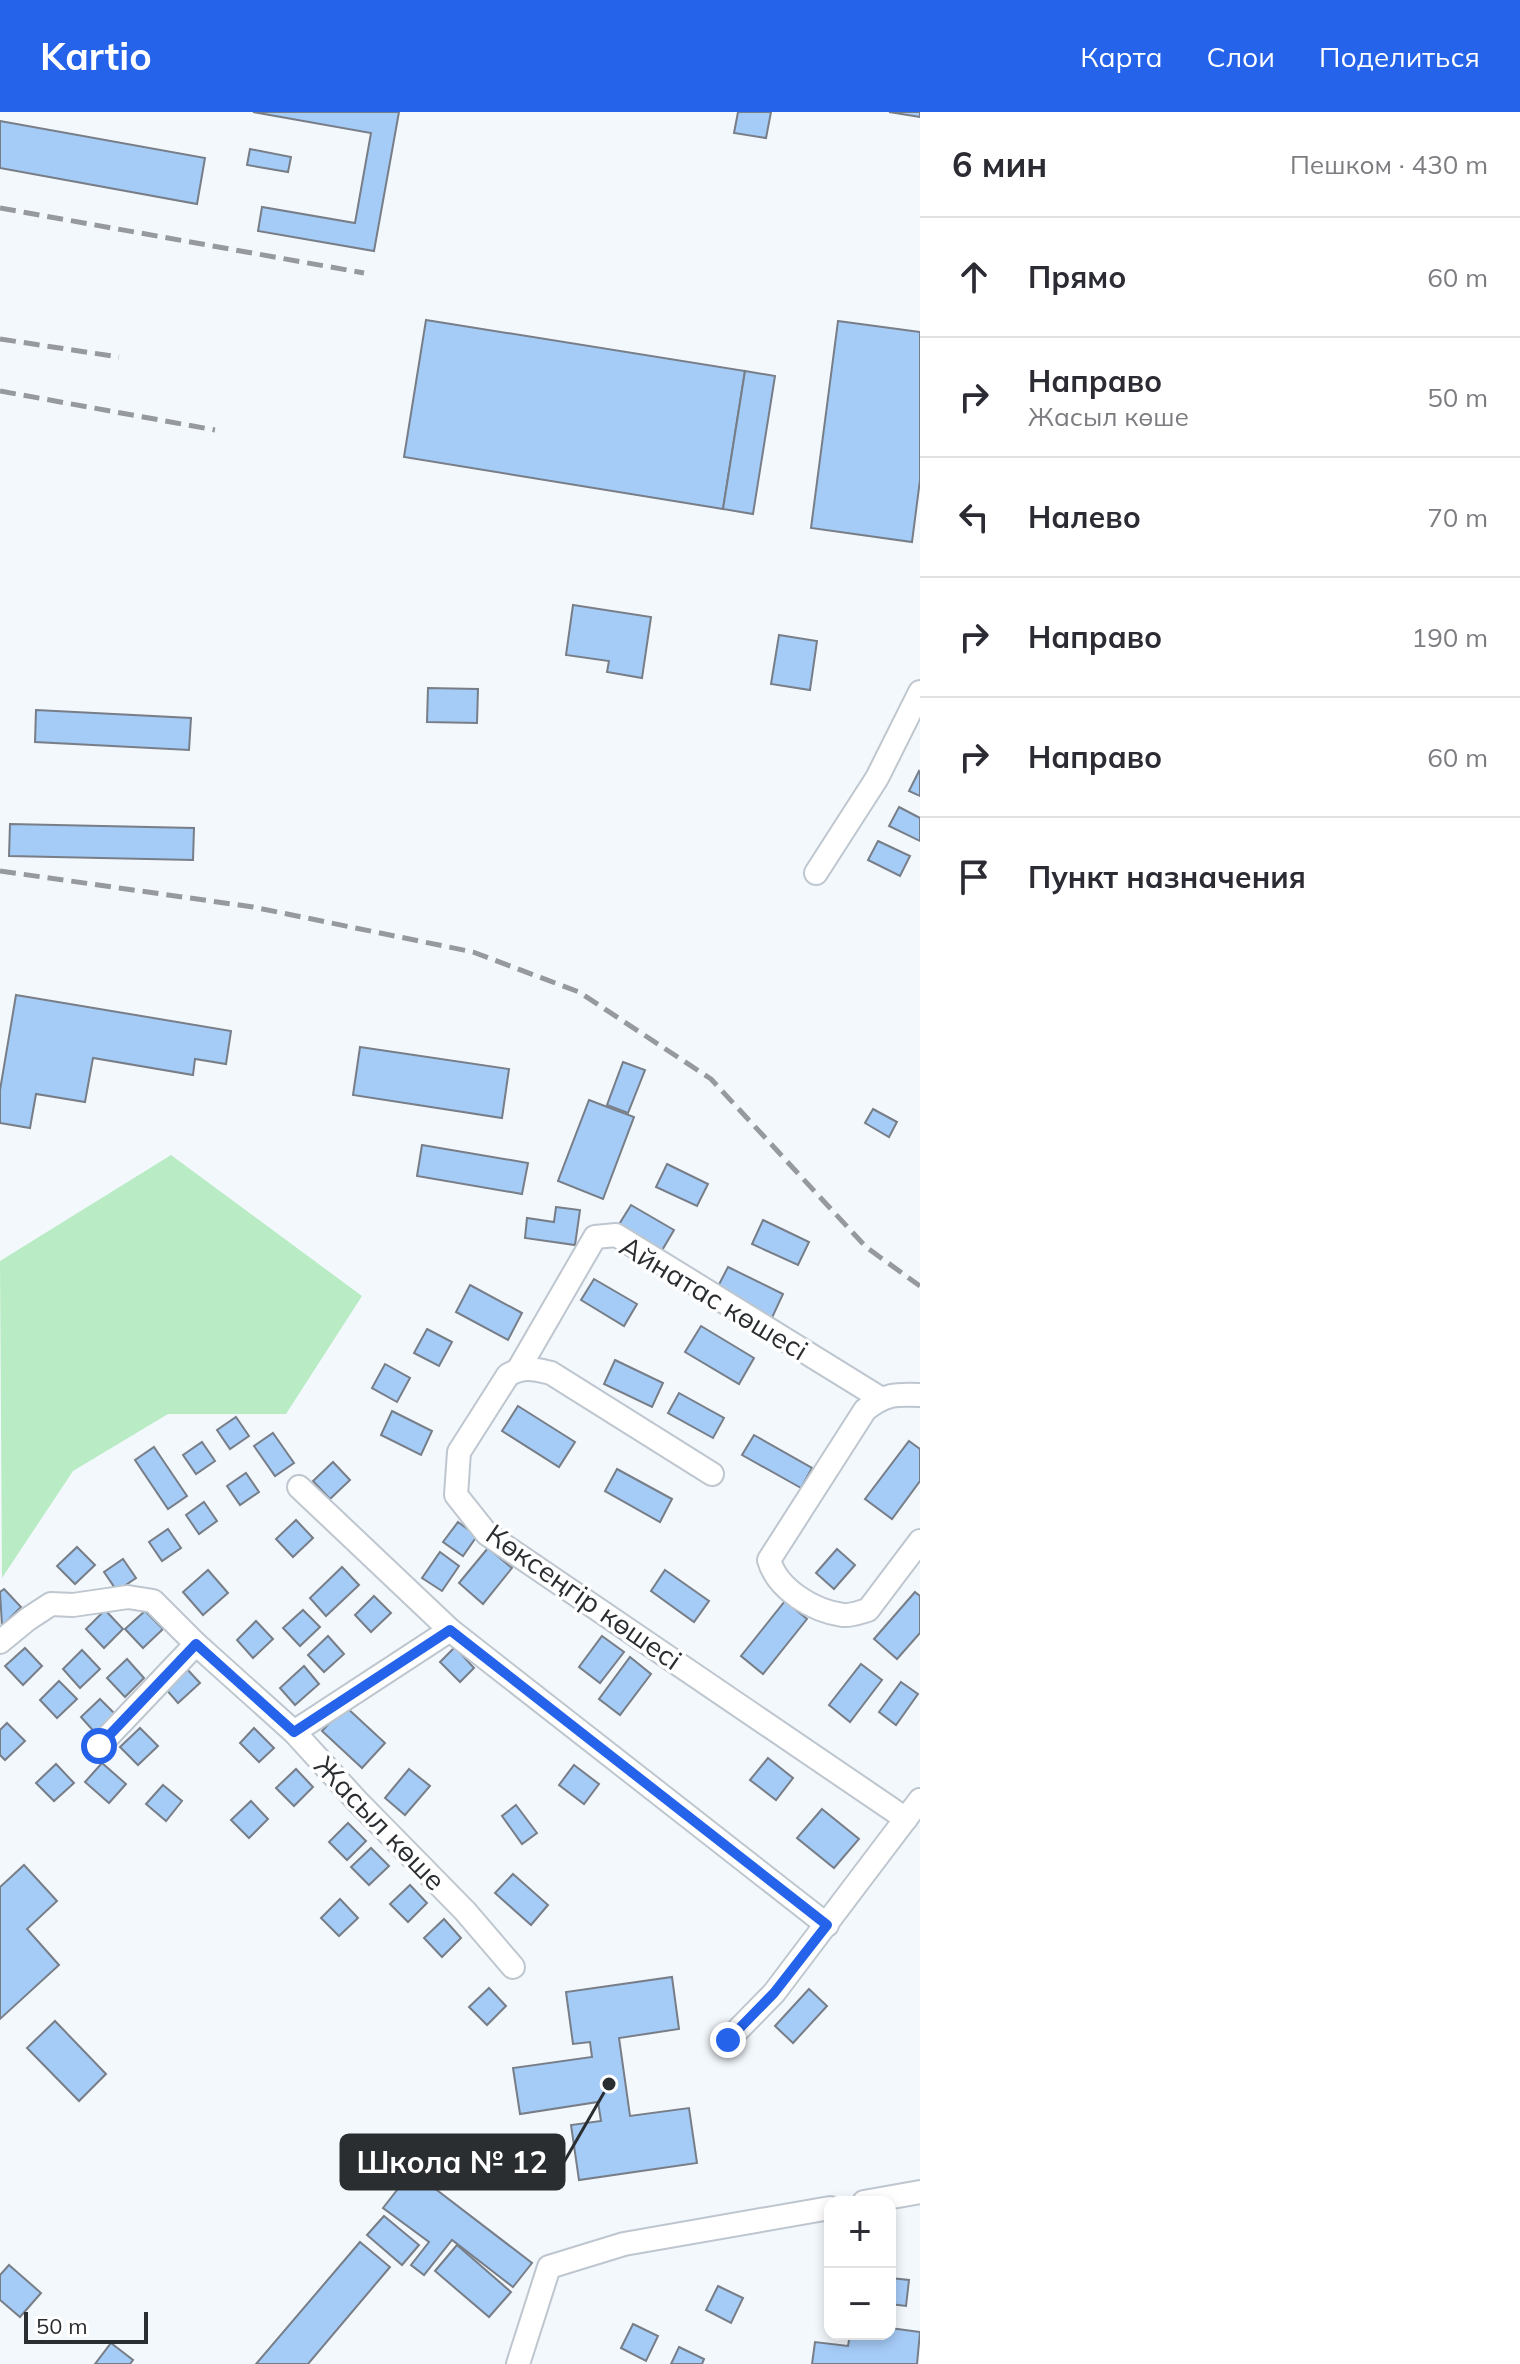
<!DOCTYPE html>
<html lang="ru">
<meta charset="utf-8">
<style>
:root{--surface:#fff;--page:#f7f7f7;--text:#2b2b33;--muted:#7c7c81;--line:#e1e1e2;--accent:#2563eb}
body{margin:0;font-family:Mulish,sans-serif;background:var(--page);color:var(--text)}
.controls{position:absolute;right:24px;bottom:24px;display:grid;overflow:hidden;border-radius:16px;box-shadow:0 4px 12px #0003}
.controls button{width:72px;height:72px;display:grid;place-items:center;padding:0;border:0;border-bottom:2px solid var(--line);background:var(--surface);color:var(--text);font:40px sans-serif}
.scale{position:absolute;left:24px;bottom:20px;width:124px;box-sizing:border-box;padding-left:8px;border:4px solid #2b2e31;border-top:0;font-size:22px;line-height:28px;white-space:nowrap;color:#2b2e31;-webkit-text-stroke:6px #fff;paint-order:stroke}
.stop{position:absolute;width:24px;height:24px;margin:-18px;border:6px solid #2563eb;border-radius:50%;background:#fff}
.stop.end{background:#2563eb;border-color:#fff;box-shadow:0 2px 8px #0008}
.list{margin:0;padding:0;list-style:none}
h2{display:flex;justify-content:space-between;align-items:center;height:104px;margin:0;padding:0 32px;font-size:34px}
h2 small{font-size:26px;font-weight:400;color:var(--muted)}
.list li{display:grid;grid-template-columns:52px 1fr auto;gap:24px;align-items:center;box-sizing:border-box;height:120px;padding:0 32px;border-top:2px solid var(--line)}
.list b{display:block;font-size:30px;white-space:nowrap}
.list p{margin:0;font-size:26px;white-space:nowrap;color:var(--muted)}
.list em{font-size:26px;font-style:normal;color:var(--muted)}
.icon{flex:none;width:44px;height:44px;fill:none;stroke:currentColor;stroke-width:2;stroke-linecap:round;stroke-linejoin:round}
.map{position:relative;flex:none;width:920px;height:2252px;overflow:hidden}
header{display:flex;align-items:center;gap:48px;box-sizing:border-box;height:112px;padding:0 40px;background:var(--accent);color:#fff}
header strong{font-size:38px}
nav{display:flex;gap:44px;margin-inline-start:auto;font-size:28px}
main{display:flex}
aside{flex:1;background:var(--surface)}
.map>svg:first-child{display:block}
.green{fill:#b9ecc4}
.building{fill:#a5cbf7;stroke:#777e87;stroke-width:2}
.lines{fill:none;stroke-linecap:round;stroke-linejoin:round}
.minor-casing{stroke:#bec6cf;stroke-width:26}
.minor{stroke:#fff;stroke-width:22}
.rail{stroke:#969a9f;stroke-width:5;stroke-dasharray:16 8;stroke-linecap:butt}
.route{stroke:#2563eb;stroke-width:10}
.labels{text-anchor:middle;stroke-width:7;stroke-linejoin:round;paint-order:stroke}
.street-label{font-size:28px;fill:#2b2e31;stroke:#fff}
.leader{fill:none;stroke:#2b2e31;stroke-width:3}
.callout-dot{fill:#2b2e31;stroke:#fff;stroke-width:3}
.callout{fill:#2b2e31;stroke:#2b2e31;stroke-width:3}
.callout-label{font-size:30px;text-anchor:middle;font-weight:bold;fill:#fff}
</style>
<header>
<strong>Kartio</strong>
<nav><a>Карта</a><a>Слои</a><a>Поделиться</a></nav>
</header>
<main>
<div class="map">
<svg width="920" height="2252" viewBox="0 0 920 2252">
<rect width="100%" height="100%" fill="#f3f8fd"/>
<path class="green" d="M171 1043 362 1184 286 1302H168L73 1359 2 1466 0 1149Z"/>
<g class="building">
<path d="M253 0H399L374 139 258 119 262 95 355 111 371 21Z"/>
<path d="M738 0H771L766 26 734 21Z"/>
<path d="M889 0H920V5Z"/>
<path d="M0 9 205 46 197 92 0 56Z"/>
<path d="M250 37 291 45 288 60 247 53Z"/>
<path d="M426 208 745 259 723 397 404 345Z"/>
<path d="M838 209 920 220V368L912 430 811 416Z"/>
<path d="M745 259 775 264 753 402 723 397Z"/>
<path d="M573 493 651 505 642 566 607 560 609 549 566 543Z"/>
<path d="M779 523 817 529 810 578 771 572Z"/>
<path d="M428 576 478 577 477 611 427 610Z"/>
<path d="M36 598 191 606 189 638 35 630Z"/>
<path d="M919 659 920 660V684L909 679Z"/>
<path d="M899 695 920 706V729L889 714Z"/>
<path d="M10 712 194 716 193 748 9 744Z"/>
<path d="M878 729 910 744 900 764 868 748Z"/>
<path d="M16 883 231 919 226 952 195 947 193 963 93 946 85 990 36 982 30 1016 0 1011V978Z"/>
<path d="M360 935 509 957 502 1006 353 983Z"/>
<path d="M623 950 645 958 628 1001 607 993Z"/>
<path d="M589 988 634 1005 603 1087 558 1069Z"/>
<path d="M873 997 897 1010 889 1025 865 1011Z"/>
<path d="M422 1033 528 1051 522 1082 417 1064Z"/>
<path d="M667 1052 708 1072 697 1094 656 1075Z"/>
<path d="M631 1093 674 1118 661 1140 618 1114Z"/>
<path d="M556 1095 580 1098 575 1133 525 1126 527 1106 554 1110Z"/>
<path d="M763 1108 809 1130 798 1153 752 1132Z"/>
<path d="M728 1155 783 1182 770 1210 714 1182Z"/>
<path d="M594 1167 637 1192 624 1214 581 1188Z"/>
<path d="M470 1173 522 1201 508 1228 456 1200Z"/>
<path d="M701 1214 754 1246 739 1272 685 1240Z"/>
<path d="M427 1217 452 1230 439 1254 414 1241Z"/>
<path d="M615 1248 663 1271 652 1295 604 1272Z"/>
<path d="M385 1252 410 1266 397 1290 372 1276Z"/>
<path d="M679 1281 724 1306 713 1326 668 1301Z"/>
<path d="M518 1294 575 1330 559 1355 502 1319Z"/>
<path d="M392 1299 432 1319 421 1343 381 1323Z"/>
<path d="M236 1305 249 1324 230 1337 217 1318Z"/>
<path d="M273 1321 294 1351 275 1364 254 1334Z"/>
<path d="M754 1323 812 1356 801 1376 742 1343Z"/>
<path d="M909 1329 920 1337V1369L892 1407 865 1387Z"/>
<path d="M202 1330 215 1349 196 1362 183 1343Z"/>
<path d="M154 1335 187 1384 168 1397 135 1348Z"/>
<path d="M333 1350 350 1368 330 1387 313 1369Z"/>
<path d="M617 1357 672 1387 660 1410 605 1379Z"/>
<path d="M246 1361 259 1380 240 1393 227 1374Z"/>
<path d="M204 1390 217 1409 199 1422 186 1403Z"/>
<path d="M296 1408 313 1426 293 1445 276 1427Z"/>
<path d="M458 1410 477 1424 463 1444 443 1430Z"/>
<path d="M168 1417 181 1436 162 1449 149 1430Z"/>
<path d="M77 1435 95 1453 75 1472 57 1454Z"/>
<path d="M488 1436 512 1456 483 1492 459 1471Z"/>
<path d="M837 1437 855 1453 834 1477 816 1461Z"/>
<path d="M440 1440 459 1454 442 1479 422 1466Z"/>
<path d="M123 1447 136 1466 117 1479 104 1460Z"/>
<path d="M342 1455 359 1473 326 1504 310 1486Z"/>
<path d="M208 1458 228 1481 203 1503 183 1480Z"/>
<path d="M665 1458 709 1489 694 1510 651 1479Z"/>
<path d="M4 1477 21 1495 2 1514 0 1480Z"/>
<path d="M915 1480 920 1484V1521L897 1547 874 1527Z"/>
<path d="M374 1484 391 1501 371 1520 355 1503Z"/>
<path d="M785 1489 807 1507 763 1562 741 1544Z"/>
<path d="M105 1498 123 1517 104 1536 86 1517Z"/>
<path d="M303 1498 320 1515 300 1534 283 1516Z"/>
<path d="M145 1499 163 1517 143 1536 125 1517Z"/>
<path d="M256 1509 273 1527 253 1546 237 1528Z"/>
<path d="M328 1524 344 1542 324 1560 308 1543Z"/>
<path d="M602 1524 624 1540 600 1571 579 1555Z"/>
<path d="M455 1535 474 1556 460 1570 440 1550Z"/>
<path d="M25 1536 42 1554 23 1573 5 1554Z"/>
<path d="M82 1538 100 1557 80 1576 63 1557Z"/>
<path d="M630 1545 651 1562 620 1603 599 1587Z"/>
<path d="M127 1547 144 1566 125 1585 107 1566Z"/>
<path d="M861 1552 882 1568 850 1610 829 1593Z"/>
<path d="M304 1554 319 1572 295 1593 280 1576Z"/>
<path d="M186 1556 200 1571 178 1591 165 1576Z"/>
<path d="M59 1569 77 1587 57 1606 40 1588Z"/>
<path d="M901 1570 918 1582 896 1613 879 1600Z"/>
<path d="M100 1587 118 1605 98 1624 81 1605Z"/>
<path d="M345 1594 385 1631 362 1656 322 1619Z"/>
<path d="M7 1611 25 1629 5 1648 0 1643V1618Z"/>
<path d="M140 1616 158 1634 138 1653 120 1635Z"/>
<path d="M254 1616 274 1636 259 1650 240 1631Z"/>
<path d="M768 1646 793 1666 776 1688 750 1668Z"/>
<path d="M102 1651 126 1672 109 1691 85 1670Z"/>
<path d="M56 1652 74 1671 54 1689 36 1671Z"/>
<path d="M574 1653 599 1672 584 1692 559 1673Z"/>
<path d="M296 1657 313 1675 294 1694 276 1676Z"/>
<path d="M409 1657 430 1674 405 1703 385 1686Z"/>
<path d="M163 1673 182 1689 166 1709 146 1692Z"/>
<path d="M251 1689 268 1707 249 1726 231 1708Z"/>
<path d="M516 1693 537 1721 522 1732 502 1704Z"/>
<path d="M822 1697 859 1727 834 1756 797 1726Z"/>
<path d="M348 1711 366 1729 347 1748 329 1730Z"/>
<path d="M371 1736 389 1754 369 1773 351 1755Z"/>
<path d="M24 1753 57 1789 27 1817 59 1853 0 1907V1775Z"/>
<path d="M513 1762 548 1793 531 1813 495 1781Z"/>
<path d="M410 1773 427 1791 408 1810 390 1792Z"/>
<path d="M340 1787 358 1806 339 1824 321 1806Z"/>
<path d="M444 1807 461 1826 442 1845 424 1826Z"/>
<path d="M672 1865 679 1917 619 1926 630 2004 689 1996 697 2051 579 2068 571 2013 601 2009 598 1990 520 2002 513 1956 592 1945 590 1930 573 1932 566 1880Z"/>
<path d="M489 1876 506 1894 487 1913 469 1895Z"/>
<path d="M809 1877 827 1894 793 1931 775 1914Z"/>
<path d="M55 1909 106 1962 79 1989 27 1936Z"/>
<path d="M412 2059 532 2151 513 2175 452 2128 424 2163 411 2153 429 2130 383 2096Z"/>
<path d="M384 2104 419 2133 402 2153 367 2123Z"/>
<path d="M360 2130 390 2155 308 2252H256Z"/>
<path d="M457 2133 511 2180 489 2205 435 2159Z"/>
<path d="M9 2153 41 2181 20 2205 0 2188V2163Z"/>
<path d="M890 2166 909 2168 906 2194 890 2192Z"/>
<path d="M718 2174 743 2186 731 2211 706 2198Z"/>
<path d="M633 2212 658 2224 646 2249 621 2236Z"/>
<path d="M890 2216 920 2220 917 2252H812L815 2230 848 2234 850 2222H890Z"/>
<path d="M111 2231 133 2248 130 2252H95Z"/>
<path d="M679 2235 704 2247 702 2252H671Z"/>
</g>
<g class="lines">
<g class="minor-casing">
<g id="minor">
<path d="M816 761 877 666 920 580"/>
<path d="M518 1258 595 1125 616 1123 880 1286"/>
<path d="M920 1283C895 1282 885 1282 865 1298L769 1448C777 1477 813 1499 843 1503 851 1504 860 1500 868 1498L920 1429"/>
<path d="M712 1362 551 1261C534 1257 524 1254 508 1263L459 1340 456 1383 487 1422 906 1707"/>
<path d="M299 1375 450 1518 827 1813"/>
<path d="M0 1530 28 1507 51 1492 73 1493 128 1485 153 1489 196 1532 294 1620 357 1689 465 1799 513 1855"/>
<path d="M294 1620 450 1518"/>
<path d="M99 1634 196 1532"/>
<path d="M728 1928 774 1881 920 1688"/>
<path d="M864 2090 920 2080"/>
<path d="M518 2252 549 2155 624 2132 830 2096"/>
</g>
</g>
<use href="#minor" class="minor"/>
<g class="rail">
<path d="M0 96 364 161"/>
<path d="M0 227 119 245"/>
<path d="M0 279 215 318"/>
<path d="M0 759 253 795 473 840 579 880 711 967 866 1135 920 1174"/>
</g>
</g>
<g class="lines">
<path class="route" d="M99 1634 196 1532 294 1620 450 1518 827 1813 774 1881 728 1928"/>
</g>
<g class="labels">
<g class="street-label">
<text transform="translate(714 1186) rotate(31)" y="10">Айнатас көшесі</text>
<text transform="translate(584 1485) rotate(35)" y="10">Көксеңгір көшесі</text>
<text transform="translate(380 1711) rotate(46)" y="10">Жасыл көше</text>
</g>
</g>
<path class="leader" d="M609 1972L564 2050"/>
<circle class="callout-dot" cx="609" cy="1972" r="8"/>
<rect class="callout" x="341" y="2023" width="223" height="54" rx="8"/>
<g class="callout-label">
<text x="452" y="2061">Школа № 12</text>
</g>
</svg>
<div class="controls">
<button>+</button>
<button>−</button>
</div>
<div class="scale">50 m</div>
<div class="stop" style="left:99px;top:1634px"></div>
<div class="stop end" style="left:728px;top:1928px"></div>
</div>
<aside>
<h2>6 мин<small>Пешком · 430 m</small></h2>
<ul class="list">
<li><svg class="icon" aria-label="ahead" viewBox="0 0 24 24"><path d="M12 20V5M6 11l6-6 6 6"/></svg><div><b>Прямо</b></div><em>60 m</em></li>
<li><svg class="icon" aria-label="right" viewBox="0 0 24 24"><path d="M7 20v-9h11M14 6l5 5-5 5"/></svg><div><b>Направо</b><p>Жасыл көше</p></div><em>50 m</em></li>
<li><svg class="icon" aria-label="left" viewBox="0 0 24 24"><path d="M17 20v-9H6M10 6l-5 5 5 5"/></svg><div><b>Налево</b></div><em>70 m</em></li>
<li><svg class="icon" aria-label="right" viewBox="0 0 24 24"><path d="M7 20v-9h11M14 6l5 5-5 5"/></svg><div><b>Направо</b></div><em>190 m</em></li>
<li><svg class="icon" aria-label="right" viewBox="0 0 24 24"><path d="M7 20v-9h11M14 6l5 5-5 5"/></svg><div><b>Направо</b></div><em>60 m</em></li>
<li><svg class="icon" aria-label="arrive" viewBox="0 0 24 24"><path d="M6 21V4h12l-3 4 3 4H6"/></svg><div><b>Пункт назначения</b></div></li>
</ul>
</aside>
</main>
